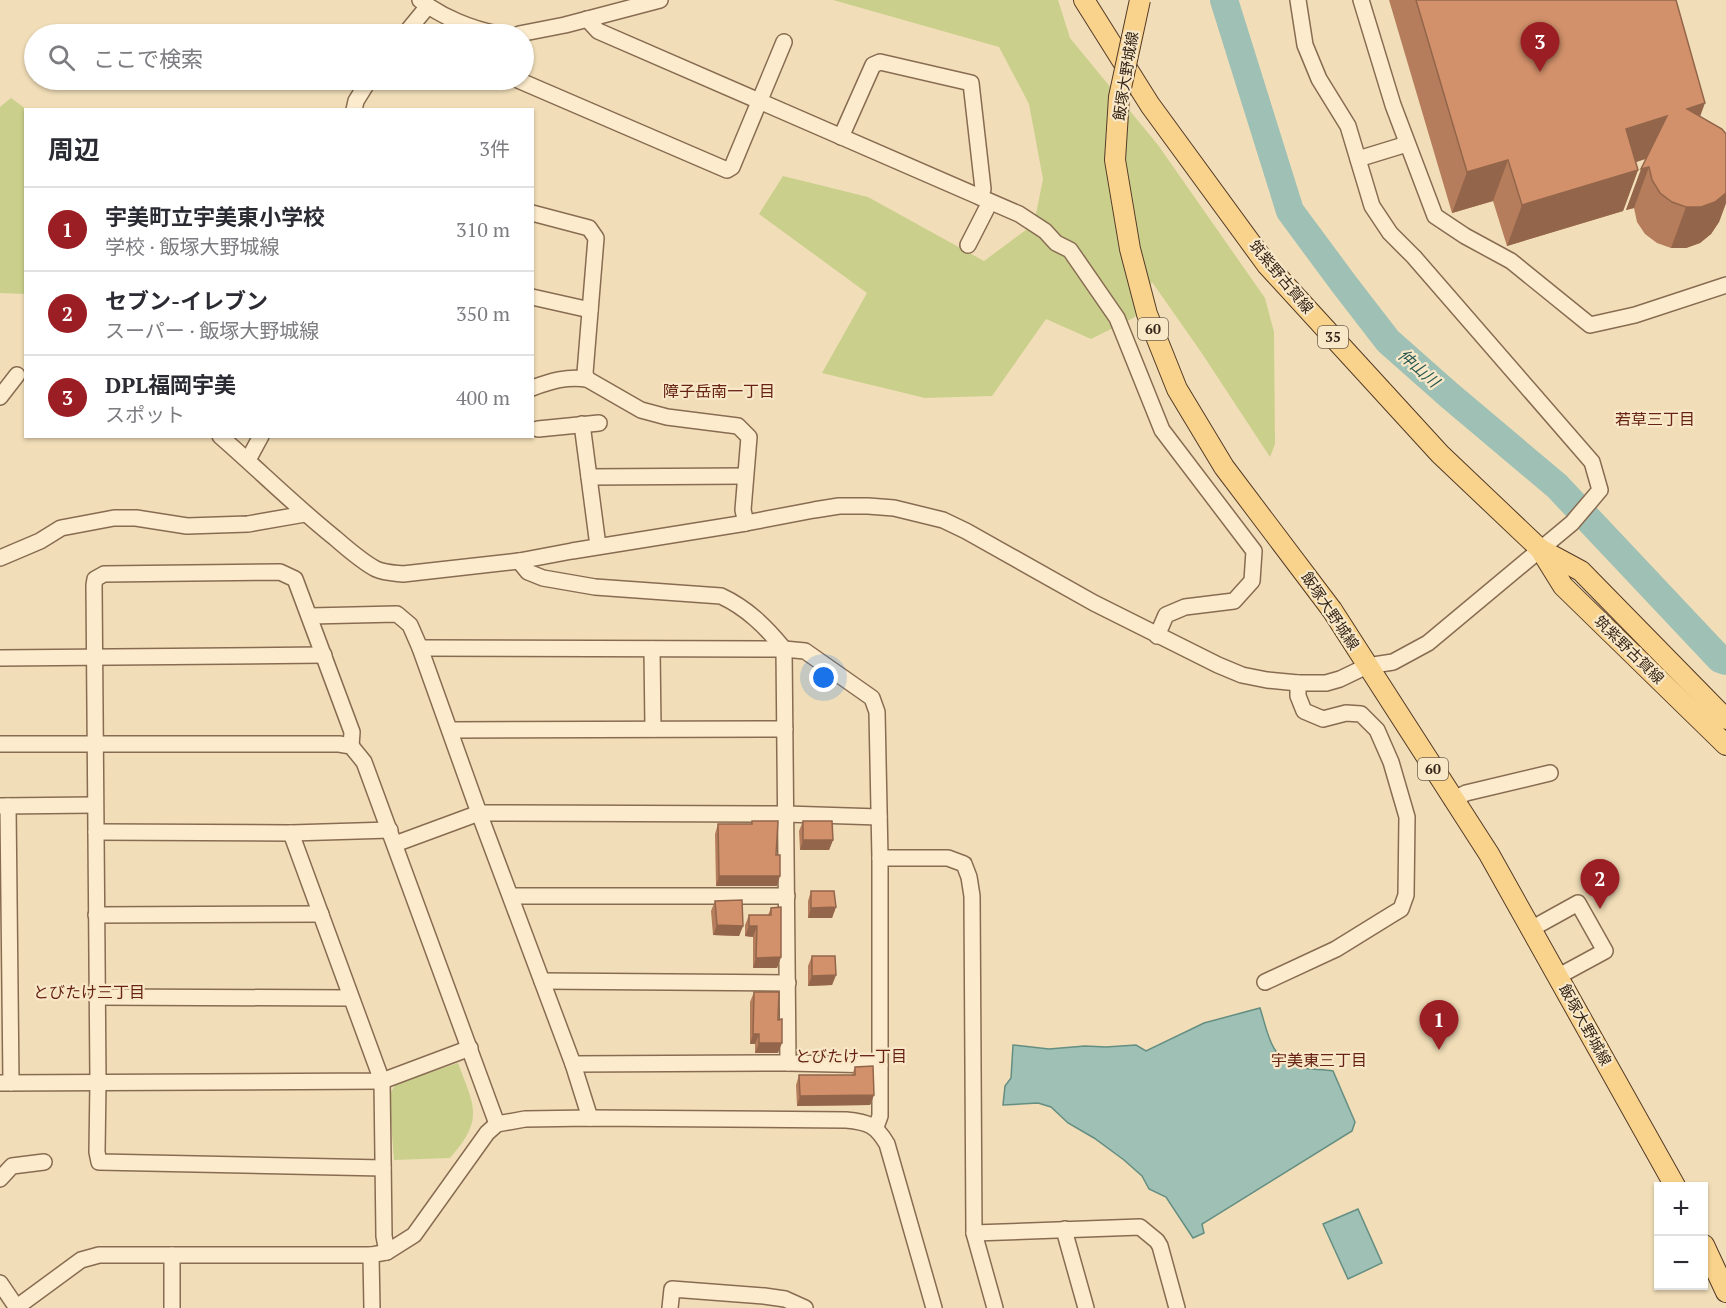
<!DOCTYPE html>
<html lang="ja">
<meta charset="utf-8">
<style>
:root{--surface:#fff;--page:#f7f7f7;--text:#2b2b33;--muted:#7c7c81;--line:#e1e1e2;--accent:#9b1e24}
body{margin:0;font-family:"PT Serif","Noto Sans JP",serif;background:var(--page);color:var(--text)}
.controls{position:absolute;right:18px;bottom:18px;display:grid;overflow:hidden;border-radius:0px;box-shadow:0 2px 4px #0004}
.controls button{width:54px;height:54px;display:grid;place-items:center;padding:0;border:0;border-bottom:2px solid var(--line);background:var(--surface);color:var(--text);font:30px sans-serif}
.you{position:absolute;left:824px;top:678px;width:21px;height:21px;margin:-15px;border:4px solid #fff;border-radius:50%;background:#1a73e8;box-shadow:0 0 0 9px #1a73e833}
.badge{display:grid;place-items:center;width:39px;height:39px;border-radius:50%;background:var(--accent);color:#fff;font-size:20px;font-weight:700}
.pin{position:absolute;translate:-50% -50px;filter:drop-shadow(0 2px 3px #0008)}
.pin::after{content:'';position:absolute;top:32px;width:21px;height:18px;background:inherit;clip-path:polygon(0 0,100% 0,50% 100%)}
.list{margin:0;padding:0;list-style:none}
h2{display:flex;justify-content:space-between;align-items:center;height:78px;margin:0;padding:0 24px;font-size:26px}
h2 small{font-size:20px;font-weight:400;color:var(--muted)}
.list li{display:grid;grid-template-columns:39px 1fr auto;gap:18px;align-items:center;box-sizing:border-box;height:84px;padding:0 24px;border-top:2px solid var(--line)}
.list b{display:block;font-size:22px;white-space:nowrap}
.list p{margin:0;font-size:20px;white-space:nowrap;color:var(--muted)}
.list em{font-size:20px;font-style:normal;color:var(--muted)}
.icon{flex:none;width:33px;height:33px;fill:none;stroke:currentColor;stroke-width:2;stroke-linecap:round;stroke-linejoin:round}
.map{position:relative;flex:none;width:1726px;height:1308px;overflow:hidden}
.search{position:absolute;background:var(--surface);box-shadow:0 2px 4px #0004;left:24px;top:24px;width:510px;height:66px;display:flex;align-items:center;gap:15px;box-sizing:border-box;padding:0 21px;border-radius:33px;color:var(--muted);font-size:22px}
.panel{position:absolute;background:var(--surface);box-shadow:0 2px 4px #0004;left:24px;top:108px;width:510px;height:330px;border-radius:0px}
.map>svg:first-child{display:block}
.green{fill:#cacf8c}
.water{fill:#9ec0b5;stroke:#658e82;stroke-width:1.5}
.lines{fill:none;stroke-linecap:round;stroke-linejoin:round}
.river{stroke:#9ec0b5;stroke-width:28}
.minor-casing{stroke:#886c52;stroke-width:18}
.major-casing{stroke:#543b28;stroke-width:22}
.minor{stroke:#fcebcc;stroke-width:15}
.major{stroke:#f9d28b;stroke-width:20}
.major-bridge-casing{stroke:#543b28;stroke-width:22;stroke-linecap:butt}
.major-bridge{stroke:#f9d28b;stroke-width:20}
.wall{fill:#b57d5c}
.shaded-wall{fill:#93664b}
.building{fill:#d2916b;stroke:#93664b;stroke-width:1.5}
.labels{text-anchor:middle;stroke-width:4.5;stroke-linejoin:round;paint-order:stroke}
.shield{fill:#f8e8c8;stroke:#70604e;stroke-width:1.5}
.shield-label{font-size:14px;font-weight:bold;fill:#352519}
.street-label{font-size:15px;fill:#352519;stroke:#f8e8c8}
.water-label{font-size:16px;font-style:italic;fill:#275751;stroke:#f8e8c8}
.neighbourhood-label{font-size:16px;fill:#652215;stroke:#f8e8c8}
</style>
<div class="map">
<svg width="1726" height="1308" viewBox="0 0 1726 1308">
<rect width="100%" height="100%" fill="#f1deb8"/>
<g class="green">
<path d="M833 0H1058L1070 38 1158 145 1265 298 1274 332 1275 444 1270 457 1201 352 1152 282 1135 317 1091 339 1046 319 992 396 925 398 822 373 867 293 759 214 783 176 868 197 984 261 1034 224 1043 179 1029 104 999 47Z"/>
<path d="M11 98 26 109 25 294 0 293V107Z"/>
<path d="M458 1063C474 1106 485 1119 450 1158L394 1160 389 1095 396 1084Z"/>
</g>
<g class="water">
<path d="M1260 1008C1267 1029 1270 1058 1295 1066 1306 1070 1321 1069 1333 1071L1355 1122 1352 1131 1202 1224 1204 1233 1193 1238 1166 1197 1149 1189 1142 1176 1124 1160 1094 1138 1068 1123 1051 1107 1038 1103 1003 1105 1005 1086 1011 1078 1013 1045 1049 1049 1085 1046 1106 1047 1136 1045 1146 1051 1204 1023Z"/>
<path d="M1358 1209 1382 1263 1348 1279 1323 1224Z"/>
</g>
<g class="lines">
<path class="river" d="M1224 0 1290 211 1344 284 1388 341 1449 395 1557 486 1720 659 1726 661"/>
<g class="minor-casing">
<g id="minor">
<path d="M420 0C442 17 471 29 498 34"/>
<path d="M1361 0 1393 105 1435 216 1465 236 1511 261 1590 325 1635 315 1726 285"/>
<path d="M587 19 598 31 1019 214 1045 231 1056 243 1070 250 1117 318 1162 430 1254 551 1252 581 1234 601 1185 607 1166 615 1157 636"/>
<path d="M405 34 428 6"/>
<path d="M519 34 565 25 660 0"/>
<path d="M518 80 727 170 732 167 784 42"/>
<path d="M354 110 356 101 369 80"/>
<path d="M841 137 873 65 880 62 971 83 983 189 980 197"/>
<path d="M1358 159 1407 144"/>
<path d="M532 213 589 228 596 238 585 373 587 379 641 410 667 417 738 426 749 437 743 510 746 523"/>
<path d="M968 245 990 202"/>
<path d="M532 297 590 310"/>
<path d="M532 388C551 381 567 376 587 379"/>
<path d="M0 397 17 375"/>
<path d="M582 424 598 546"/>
<path d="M538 429 599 423"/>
<path d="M220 436C259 470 295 506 335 538 348 549 361 561 376 569 385 573 394 573 403 574L519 561 572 551 746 523 814 510 839 506H868L894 508 943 520 966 531 1094 603 1218 665 1242 675 1267 680 1298 683H1326L1340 679 1367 666 1393 662 1428 643 1572 523 1600 490 1592 462 1414 257 1390 233 1372 206 1348 126 1319 79 1305 45 1298 0"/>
<path d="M248 460 261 436"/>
<path d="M589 477 745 476"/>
<path d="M0 558 40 541 61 528 114 518H136L187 526 248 524 305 514"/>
<path d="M519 561 528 572 543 578 595 587 721 596C747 608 766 627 784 649L788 1063"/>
<path d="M310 616 397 614 410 625 420 648 479 813 573 1064 590 1118"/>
<path d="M420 648 784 649 805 651 872 698 877 712 880 858V1116L876 1127"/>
<path d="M652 649 653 729"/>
<path d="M0 658 324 655"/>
<path d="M450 730 785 729"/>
<path d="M0 744H339L351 746 364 762 497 1124"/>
<path d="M351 746 352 732 295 579 280 572 104 574 95 579 94 585 98 1082 97 1152 99 1162 383 1168"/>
<path d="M1452 800 1466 793 1550 773"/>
<path d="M0 806 95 805"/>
<path d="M8 806 11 1083"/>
<path d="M96 832 291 833 390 830"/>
<path d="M291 833 382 1081 384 1236 387 1252"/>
<path d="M395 844 479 813 786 814 879 817"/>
<path d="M880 858H948L964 864 969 877 972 896 974 1233 995 1308"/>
<path d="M511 896H787"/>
<path d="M96 915 321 914"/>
<path d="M1531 929 1578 903 1605 951 1557 977"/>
<path d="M542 981 788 983"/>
<path d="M1265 982 1336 949 1391 915 1401 909 1406 895 1407 817 1391 762 1377 730 1361 714 1346 713 1323 719 1304 711 1298 696V683"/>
<path d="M97 997 351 998"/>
<path d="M573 1064 788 1063 880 1065"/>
<path d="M0 1083 382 1081 470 1048"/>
<path d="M0 1179 12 1166 44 1162"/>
<path d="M1065 1229 1066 1237 1086 1308"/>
<path d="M974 1233 1140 1227 1157 1241 1160 1246 1177 1308"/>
<path d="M172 1255V1308"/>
<path d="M371 1255 372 1308"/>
<path d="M0 1283 17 1308"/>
<path d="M17 1307 81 1260 99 1255H371L387 1252 414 1235 487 1133 497 1124 525 1119 590 1118 846 1120C868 1122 876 1125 887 1144L934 1308"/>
<path d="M670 1308 672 1289 764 1296 785 1299 805 1308"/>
</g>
</g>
<g class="major-casing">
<g id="major">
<path d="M1084 0 1150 105 1267 265 1440 454 1540 549 1563 586 1726 745"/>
<path d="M1542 550 1581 571 1726 719"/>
<path d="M1332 610 1489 854 1675 1186"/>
<path d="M1704 1245 1726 1292"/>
</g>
</g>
<use href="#minor" class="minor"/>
<use href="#major" class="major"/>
<g class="major-bridge-casing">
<path id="major-bridge" d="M1140 0 1119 97 1115 160 1130 249 1147 314 1177 389 1224 467 1332 610"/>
</g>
<use href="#major-bridge" class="major-bridge"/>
</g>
<g class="wall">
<path d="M1389 0H1676L1700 117 1726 134V203L1719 222 1711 234 1700 243 1686 248H1671L1657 243 1645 234 1637 222 1634 208 1626 210 1646 158 1636 162 1638 170 1623 211 1507 246 1493 201 1452 213Z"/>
<path d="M752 821 776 855 777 886H716L715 834 718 824H751Z"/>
<path d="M803 821 833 840 829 850H800L799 831Z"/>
<path d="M811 891 836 907 832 918H808V901Z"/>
<path d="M715 901 743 926 739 936 713 935 711 911Z"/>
<path d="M771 908 781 957 777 968H753V937L745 936V925L749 915H768Z"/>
<path d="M812 956 836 975 832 985 808 986V966Z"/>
<path d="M754 992 778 1053H755V1044H750V1002Z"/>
<path d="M855 1067 874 1095 870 1105 797 1106 796 1085 799 1075H852Z"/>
</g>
<g class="shaded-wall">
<path d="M1705 103 1690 144 1687 109Z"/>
<path d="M1667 116 1652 157 1611 170 1626 129Z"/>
<path d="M1508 160 1493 201 1452 213 1467 172Z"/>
<path d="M1649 167 1634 208 1626 210 1641 169Z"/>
<path d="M1638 170 1623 211 1507 246 1522 205Z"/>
<path d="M1726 193V203L1719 222 1711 234 1700 243 1686 248H1671L1686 207Z"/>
<path d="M803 840H833L829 850H800Z"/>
<path d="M719 876H780L777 886H716Z"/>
<path d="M836 907 832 918H808L811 908Z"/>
<path d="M717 925 743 926 739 936 713 935Z"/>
<path d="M749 926H757L753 937 745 936Z"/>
<path d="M781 957 777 968H753L756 958Z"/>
<path d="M836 975 832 985 808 986 812 976Z"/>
<path d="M753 1034H759L755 1044H750Z"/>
<path d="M759 1043H782L778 1053H755Z"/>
<path d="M874 1095 870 1105 797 1106 800 1096Z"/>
</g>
<g class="building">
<path d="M1416 0H1676L1705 103 1687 109 1722 129 1726 134V193L1715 202 1701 207H1686L1672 202 1660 193 1652 180 1649 167 1641 169 1667 116 1626 129 1638 170 1522 205 1508 160 1467 172Z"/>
<path d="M752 821H778L776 855H780V876H719L718 824H752Z"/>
<path d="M803 821H832L833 840H803Z"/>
<path d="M811 891H834L836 907 811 908Z"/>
<path d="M742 900 743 926 717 925 715 901Z"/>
<path d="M781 907V957L756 958 757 926H749V915H771V908Z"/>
<path d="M812 956H835L836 975 812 976Z"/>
<path d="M754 992H779L778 1020 782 1019V1043H759V1034H753Z"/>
<path d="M873 1066 874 1095 800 1096 799 1075H855V1067Z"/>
</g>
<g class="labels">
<g class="shield">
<rect x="1138" y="318" width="30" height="22" rx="4.5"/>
<rect x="1318" y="326" width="30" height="22" rx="4.5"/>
<rect x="1418" y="758" width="30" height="22" rx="4.5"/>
</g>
<g class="shield-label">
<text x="1153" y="334">60</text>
<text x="1333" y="342">35</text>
<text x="1433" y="774">60</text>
</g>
<g class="street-label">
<text transform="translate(1126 76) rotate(-81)" y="5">飯塚大野城線</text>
<text transform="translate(1281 277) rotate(50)" y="5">筑紫野古賀線</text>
<text transform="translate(1330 611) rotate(56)" y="5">飯塚大野城線</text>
<text transform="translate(1629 650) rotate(44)" y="5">筑紫野古賀線</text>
<text transform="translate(1585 1025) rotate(61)" y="5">飯塚大野城線</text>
</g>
<g class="water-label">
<text transform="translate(1419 368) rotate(41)" y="6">仲山川</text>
</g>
<g class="neighbourhood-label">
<text x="719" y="397">障子岳南一丁目</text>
<text x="1655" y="425">若草三丁目</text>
<text x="89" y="998">とびたけ三丁目</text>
<text x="851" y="1062">とびたけ一丁目</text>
<text x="1319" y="1066">宇美東三丁目</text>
</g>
</g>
</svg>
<div class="controls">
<button>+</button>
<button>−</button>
</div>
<div class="you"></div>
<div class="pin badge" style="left:1439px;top:1050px">1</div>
<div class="pin badge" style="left:1600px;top:909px">2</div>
<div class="pin badge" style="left:1540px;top:72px">3</div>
<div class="search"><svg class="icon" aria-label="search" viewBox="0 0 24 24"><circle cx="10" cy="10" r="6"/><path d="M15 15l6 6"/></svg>ここで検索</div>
<section class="panel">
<h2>周辺<small>3件</small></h2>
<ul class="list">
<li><span class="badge">1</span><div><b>宇美町立宇美東小学校</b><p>学校 · 飯塚大野城線</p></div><em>310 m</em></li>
<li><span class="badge">2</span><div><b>セブン-イレブン</b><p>スーパー · 飯塚大野城線</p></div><em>350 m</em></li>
<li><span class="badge">3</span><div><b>DPL福岡宇美</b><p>スポット</p></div><em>400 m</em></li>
</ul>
</section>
</div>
